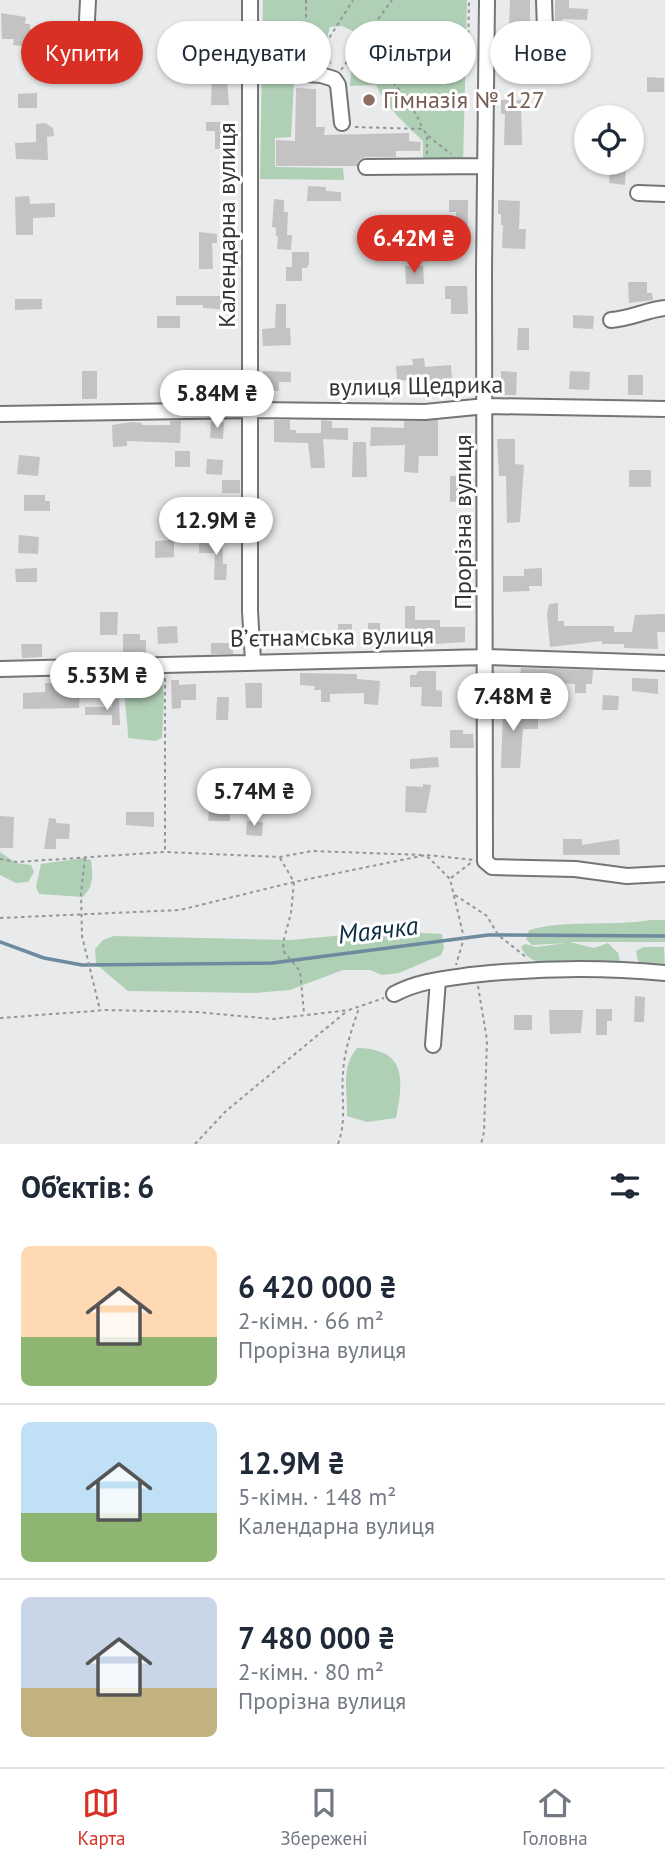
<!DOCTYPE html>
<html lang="uk">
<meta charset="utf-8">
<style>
:root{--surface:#fff;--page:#f2f2f3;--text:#1f2937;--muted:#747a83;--line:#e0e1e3;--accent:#d93025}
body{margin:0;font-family:"PT Sans",sans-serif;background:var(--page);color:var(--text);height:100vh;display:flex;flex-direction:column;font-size:26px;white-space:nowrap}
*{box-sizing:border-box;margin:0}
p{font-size:23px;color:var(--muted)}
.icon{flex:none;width:38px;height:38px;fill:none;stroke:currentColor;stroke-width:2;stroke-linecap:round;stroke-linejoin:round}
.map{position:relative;height:1144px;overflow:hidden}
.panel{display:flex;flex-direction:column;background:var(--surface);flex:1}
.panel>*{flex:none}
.top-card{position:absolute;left:21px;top:21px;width:623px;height:63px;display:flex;gap:14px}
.tools{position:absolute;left:574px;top:105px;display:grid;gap:14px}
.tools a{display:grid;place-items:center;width:70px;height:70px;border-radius:50%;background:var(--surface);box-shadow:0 2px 5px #0004;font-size:35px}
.price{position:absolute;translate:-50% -60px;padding:0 16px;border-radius:24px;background:#fff;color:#222;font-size:23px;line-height:46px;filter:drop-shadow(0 2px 4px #0008)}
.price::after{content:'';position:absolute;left:50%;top:42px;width:21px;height:16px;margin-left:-10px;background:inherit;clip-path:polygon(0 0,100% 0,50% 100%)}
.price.active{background:var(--accent);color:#fff}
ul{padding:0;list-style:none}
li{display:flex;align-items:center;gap:21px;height:175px;padding:0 21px}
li+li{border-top:2px solid var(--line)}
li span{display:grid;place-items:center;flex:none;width:196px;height:140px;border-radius:10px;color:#555}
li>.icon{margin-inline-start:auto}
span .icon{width:84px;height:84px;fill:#fffc;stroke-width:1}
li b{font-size:30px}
h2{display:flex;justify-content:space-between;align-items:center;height:84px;padding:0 21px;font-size:30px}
.chip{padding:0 24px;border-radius:32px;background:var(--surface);box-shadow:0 2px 5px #0004;font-size:24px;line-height:63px}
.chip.active{background:var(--accent);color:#fff}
.tab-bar{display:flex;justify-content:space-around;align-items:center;height:98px;border-top:2px solid var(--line);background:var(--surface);font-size:19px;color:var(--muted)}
.tab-bar a{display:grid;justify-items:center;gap:4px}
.tab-bar .active{color:var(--accent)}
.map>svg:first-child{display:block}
</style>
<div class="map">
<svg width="665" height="1144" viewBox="0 0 665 1144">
<rect width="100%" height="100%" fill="#e9eaeb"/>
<path fill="#b0d0b5" d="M263,0H467L463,164L423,165V141C405,124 386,107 376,85L350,86L355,32L342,26L330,27L325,46L332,64L280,61L281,77L294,82L291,137L275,138V167L343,168L344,180L260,179Z
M137,676L162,680L164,699L162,738L155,741L128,738C128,718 122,697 126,678Z
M0,852L16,863L31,865L34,872L28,882L16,883L0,875Z
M83,858L91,860C93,875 94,886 83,897L39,894L36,887L41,864Z
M650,920H665V942H570L594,948L608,943L618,953L620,961L617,965C593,965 530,974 521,947L525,944L536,947L566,943L532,945L526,939L529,930C569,919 610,927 650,920Z
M387,931L442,934L444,948L441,955L399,973L382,975L370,970H343L290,990L255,993L128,991L96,964L95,949L103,940L114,936L291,940Z
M643,947H664L665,967L644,966L638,961L636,951Z
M357,1048C406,1049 404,1078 396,1118L367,1122L347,1116C348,1091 340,1069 357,1048Z"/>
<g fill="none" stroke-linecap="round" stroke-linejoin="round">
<path stroke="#6e8a9e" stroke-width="3.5" d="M0,942L44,958L82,965L272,963L488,935L665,936"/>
</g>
<path fill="#c4c2c2" d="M510,0H530V27L509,26Z
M555,0H569V8L588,9L587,20L562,19L561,38H551L555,30Z
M1,13L26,17L25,24H30L31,55L21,54L22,46L13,45L14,39H2Z
M507,43L538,44V57L506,56Z
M539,57L556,60L555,73H539Z
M212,65H226L229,105H211Z
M58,66H84V82H58Z
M647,77L664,78V92H647Z
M296,88L316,89V127H325L324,135L409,133V141L421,142L420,151H396V157H365L358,161L357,166H276V140L295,141Z
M37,93V108H18V94Z
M501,100H521L522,145H504L505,114H501Z
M206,122H232L235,148L215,149V131H206Z
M45,123L53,128L54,136L47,137L48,160L16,159L15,143L36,142V124Z
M610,165L626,166L625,185L609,183Z
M308,186L326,187V191L341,192V201H307Z
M29,196L30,204L55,203V217L33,218V235H16L15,197Z
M274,199L284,200V212H288L287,235H292L291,250L277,249L278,236H276V228L272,227Z
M449,200H468L467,251H457L456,212H449Z
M498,200L520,201L519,229H526L525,249L502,248L503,225H501V214H498Z
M393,219H410V237H393Z
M199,232L217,234V243H212L213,269H199Z
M292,252H309V264L307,268H302V281H286V267H292Z
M405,266H423L424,284H406Z
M628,282H647V293H652L653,300L629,303Z
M445,286H467L468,314H451V299H445Z
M176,296H231L230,310L203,308V305H176Z
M15,299H42V309L15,310Z
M276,304H286V328H290L291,345L263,346L262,329L275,328Z
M573,315L594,316L593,329L573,328Z
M157,316H180V328H157Z
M518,328H529V350H517Z
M424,358L425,367L451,365L452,379L426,381V395L408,396V380L397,381L396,366L413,365L412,359Z
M82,371H97V399H82Z
M263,371L291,372V382H279V391L262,390Z
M501,371L517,372L516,395H501Z
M570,371L590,372L589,390L569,389Z
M628,375H643V395H628Z
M215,385L237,386V401H215Z
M274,420H290V430H296V433H321V420L332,421V428H348V440L323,439L325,468H311L308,443L274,442Z
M438,420V456H419L418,473L404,472L405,445L370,446L371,427L404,428V421Z
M170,421H181L180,443L127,441V446L113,447L112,425L132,422L142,423V425H170Z
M211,421L224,422L223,439L210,438Z
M497,439H515V464L524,465L520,522L507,523L506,476H499Z
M353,442H366L367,477H352Z
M175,451H190V467H175Z
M19,455L40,457L38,476L17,474Z
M207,459L223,460L222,475L206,474Z
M629,470H651V487H629Z
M468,475V501L450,502V476Z
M222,480H240V493H222Z
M24,495H45V501H50V511H24Z
M19,535L39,537L38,554L18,553Z
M216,536H222L223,564H227L226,580H214L215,553H199V542H215Z
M174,540V557L155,558V541Z
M37,568V582H16L15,569Z
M542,568V586H529L530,591L503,592V576H524V569Z
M558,603V621H564V626H614V632H632L635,615L665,614V632H657L658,649L624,648V644H602V641L550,647L547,614L549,604Z
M405,606H415V620H440V627H465V642L433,644V629H415V636H405Z
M100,612H118L117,635H100Z
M368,623H380V647H368Z
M338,624H352V646H338Z
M177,626L178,643L158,644L157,627Z
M301,631H319V643H301Z
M123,634H140V640H146V655H123Z
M211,643H233V654H211Z
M21,644H42V657L22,658Z
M521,668L593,670L592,684H586V693H575V684L559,683V692L519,689Z
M418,671H436V690L442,691V707L421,706L422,687H410V675H416Z
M300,673L357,674V679L380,681L378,705L364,704V693L330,694V702H321V690H314L315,686L300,685Z
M632,678L658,679V694L632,691Z
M171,680H179V685L196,684V700H181V708L172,709Z
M45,683H55V691H80L79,708L23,709V693L45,692Z
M245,683H262V708H246Z
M501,694H514V719H538V729H523L520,768H501L503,710H501Z
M603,695L619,696L618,710H602Z
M217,697H229L228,720H216Z
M112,699H119L120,725H112V715H85V707H112Z
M450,730H463V734H473L474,748H450Z
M438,757L439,767L410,769V759Z
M423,784L431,785L426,813L405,812L406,786L423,787Z
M266,794L296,796V805H266Z
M210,801H222V807H230V821H208Z
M126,812H154V827L126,825Z
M0,816L14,817L13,848H0Z
M49,818L56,819V823L70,824L69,839H56V849H44Z
M247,821L263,822L262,836L246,835Z
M563,839H582V845L619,839L620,855H563Z
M635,996L645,997L644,1022H634Z
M596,1009H612V1021H607V1035H596Z
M549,1010H583L581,1033L550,1034Z
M514,1015H532V1030H514Z"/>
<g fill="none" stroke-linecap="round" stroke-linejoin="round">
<defs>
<path id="minor" d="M250,0V611L253,661
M487,0L484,270L485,861L492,867L575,869L627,876L665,874
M544,0L545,30
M87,20L88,0
M249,31L282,72L321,75L334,79L338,85L342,123
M366,167L485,166
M638,193L665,194
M611,320C630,319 646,310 665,308
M0,414L250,410L425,412L486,406L665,409
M0,669L487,657L665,663
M394,994C419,981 443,979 471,975C536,968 600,967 665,973
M433,1045L438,980"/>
</defs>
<use href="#minor" stroke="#747576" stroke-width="18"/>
<path stroke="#959697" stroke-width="2" stroke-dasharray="3.5 3.5" stroke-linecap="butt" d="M306,0V62
M359,47C382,72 411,96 422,128
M468,55L469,0
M352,57H475
M321,63V51L353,0
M341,70L392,0
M355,127L423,129L427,135V156
M428,136L451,154
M165,678V851
M427,855L474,860
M85,858L81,893L82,936L100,1010
M280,858L294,882L291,913L283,943L284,952L300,971L304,1013
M0,859L17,862L165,852L280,857L312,851L422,855
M451,878L472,862
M455,895L487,916L498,935L526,957
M0,918L180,910L294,882L426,855L450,879L464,938L456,965
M478,986L487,1040L484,1132L481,1144
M0,1018L106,1010L196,1012L273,1019L349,1010L384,998
M195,1144L226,1111L347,1011
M338,1144C347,1120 341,1097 343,1073C344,1051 352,1029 359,1008"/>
<use href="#minor" stroke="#fff" stroke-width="14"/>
</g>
<circle fill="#8d6e63" stroke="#fff" stroke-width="2.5" cx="369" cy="100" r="7"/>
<g text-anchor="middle" stroke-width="6" stroke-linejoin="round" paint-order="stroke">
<g font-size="24" fill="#785e54" stroke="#fff" text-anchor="start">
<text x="383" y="108">Гімназія № 127</text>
</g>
<g font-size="24" fill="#353536" stroke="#fff">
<text transform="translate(227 225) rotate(-90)" y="8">Календарна вулиця</text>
<text transform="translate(416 386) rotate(-1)" y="8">вулиця Щедрика</text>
<text transform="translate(463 522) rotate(-90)" y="8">Прорізна вулиця</text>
<text transform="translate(332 637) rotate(-1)" y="8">Вʼєтнамська вулиця</text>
</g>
<g font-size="26" font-style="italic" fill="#0c2e43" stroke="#fff">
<text transform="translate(378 930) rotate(-7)" y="9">Маячка</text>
</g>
</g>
</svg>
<div class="tools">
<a><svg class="icon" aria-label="locate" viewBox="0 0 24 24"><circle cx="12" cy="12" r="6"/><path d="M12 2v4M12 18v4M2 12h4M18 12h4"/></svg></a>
</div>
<b class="price active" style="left:414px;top:275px">6.42M ₴</b>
<b class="price" style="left:217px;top:430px">5.84M ₴</b>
<b class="price" style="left:216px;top:557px">12.9M ₴</b>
<b class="price" style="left:107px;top:712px">5.53M ₴</b>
<b class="price" style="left:513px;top:733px">7.48M ₴</b>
<b class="price" style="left:254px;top:828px">5.74M ₴</b>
<div class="top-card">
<a class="chip active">Купити</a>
<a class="chip">Орендувати</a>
<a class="chip">Фільтри</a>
<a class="chip">Нове</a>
</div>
</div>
<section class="panel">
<h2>Об’єктів: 6<svg class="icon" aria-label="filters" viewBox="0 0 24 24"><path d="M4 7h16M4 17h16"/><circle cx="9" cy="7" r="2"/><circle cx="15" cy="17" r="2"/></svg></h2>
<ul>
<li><span style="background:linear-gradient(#ffd9b3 65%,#8fb573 0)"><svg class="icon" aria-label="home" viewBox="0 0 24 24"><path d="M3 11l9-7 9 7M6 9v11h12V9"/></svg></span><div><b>6 420 000 ₴</b><p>2-кімн. · 66 m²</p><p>Прорізна вулиця</p></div></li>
<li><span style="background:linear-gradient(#bfe0f5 65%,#8fb573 0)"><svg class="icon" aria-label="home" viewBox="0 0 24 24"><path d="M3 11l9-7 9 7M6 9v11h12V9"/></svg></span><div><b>12.9M ₴</b><p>5-кімн. · 148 m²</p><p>Календарна вулиця</p></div></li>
<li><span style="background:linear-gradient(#c9d6e8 65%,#c2b280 0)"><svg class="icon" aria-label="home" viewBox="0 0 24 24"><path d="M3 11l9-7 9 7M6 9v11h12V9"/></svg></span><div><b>7 480 000 ₴</b><p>2-кімн. · 80 m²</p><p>Прорізна вулиця</p></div></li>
</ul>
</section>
<nav class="tab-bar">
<a class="active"><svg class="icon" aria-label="map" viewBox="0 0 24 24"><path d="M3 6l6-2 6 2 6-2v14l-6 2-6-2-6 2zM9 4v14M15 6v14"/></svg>Карта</a>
<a><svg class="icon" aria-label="saved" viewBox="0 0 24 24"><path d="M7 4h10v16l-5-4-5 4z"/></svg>Збережені</a>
<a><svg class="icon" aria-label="home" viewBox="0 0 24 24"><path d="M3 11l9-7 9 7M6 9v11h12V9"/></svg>Головна</a>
</nav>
